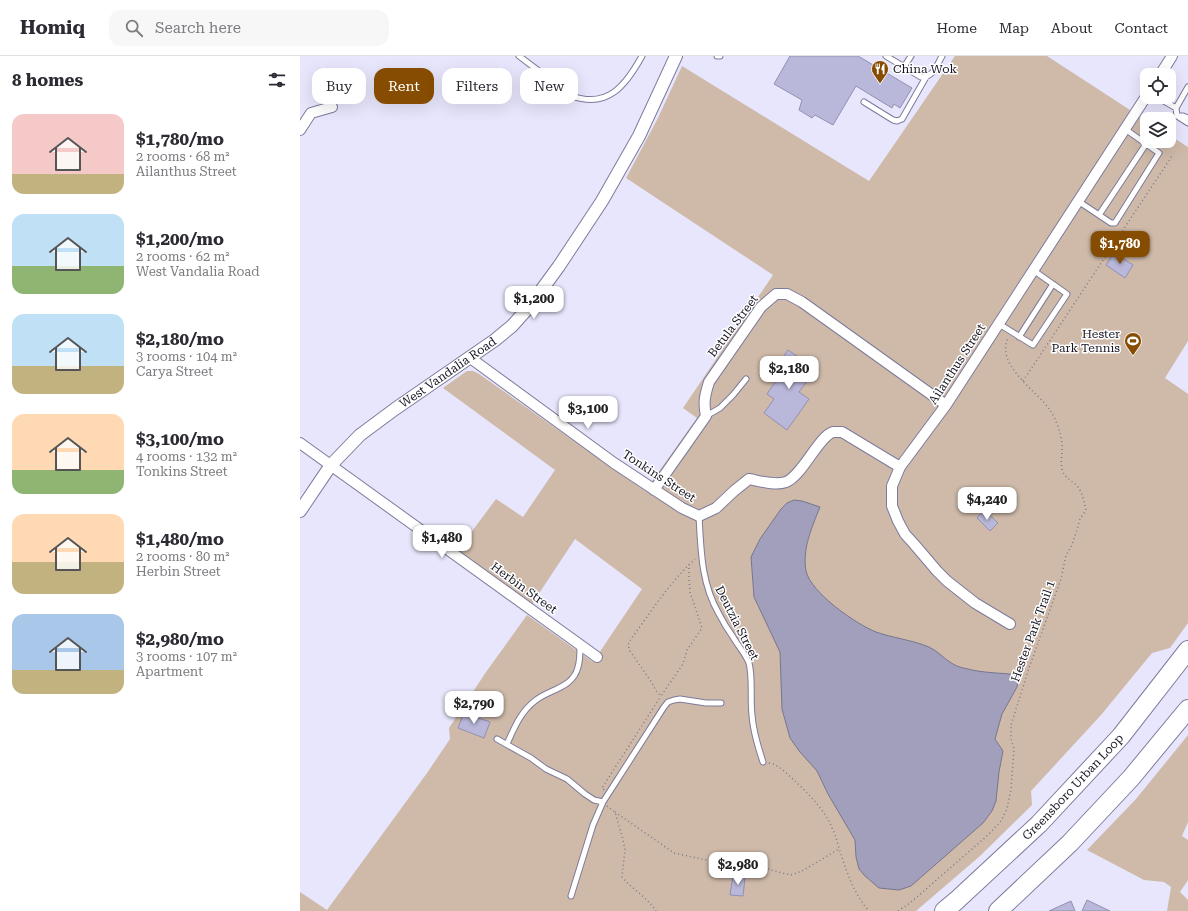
<!DOCTYPE html>
<meta charset="utf-8">
<style>
:root{--surface:#fff;--page:#f7f7f7;--text:#2b2b33;--muted:#7c7c81;--line:#e1e1e2;--accent:#864c01}
body{margin:0;font-family:"Roboto Serif",serif;background:var(--page);color:var(--text);height:100vh;display:flex;flex-direction:column;font-size:15px;white-space:nowrap}
*{box-sizing:border-box;margin:0}
p{font-size:13px;color:var(--muted)}
.icon{flex:none;width:22px;height:22px;fill:none;stroke:currentColor;stroke-width:2;stroke-linecap:round;stroke-linejoin:round}
.map{position:relative;flex:1;overflow:hidden}
.sheet{display:flex;flex-direction:column;background:var(--surface);width:300px}
.sheet>*{flex:none}
.guide{position:absolute;left:12px;top:12px;width:380px;height:36px;display:flex;gap:8px}
.buttons{position:absolute;left:840px;top:12px;display:grid;gap:8px}
.buttons a{display:grid;place-items:center;width:36px;height:36px;border-radius:8px;background:var(--surface);box-shadow:0 4px 16px #0002;font-size:20px}
.price{position:absolute;translate:-50% -34px;padding:0 9px;border-radius:8px;background:#fff;color:#222;font-size:13px;line-height:26px;filter:drop-shadow(0 1px 2px #0008)}
.price::after{content:'';position:absolute;left:50%;top:24px;width:12px;height:9px;margin-left:-6px;background:inherit;clip-path:polygon(0 0,100% 0,50% 100%)}
.price.on{background:var(--accent);color:#fff}
ul{padding:0;list-style:none}
li{display:flex;align-items:center;gap:12px;height:100px;padding:0 12px}
li span{display:grid;place-items:center;flex:none;width:112px;height:80px;border-radius:12px;color:#555}
li>.icon{margin-inline-start:auto}
span .icon{width:48px;height:48px;fill:#fffc;stroke-width:1}
li b{font-size:17px}
h2{display:flex;justify-content:space-between;align-items:center;height:48px;padding:0 12px;font-size:17px}
.chip{padding:0 14px;border-radius:12px;background:var(--surface);box-shadow:0 4px 16px #0002;font-size:14px;line-height:36px}
.chip.on{background:var(--accent);color:#fff}
header{display:flex;align-items:center;gap:24px;box-sizing:border-box;height:56px;padding:0 20px;background:var(--surface);border-bottom:1px solid var(--line)}
header strong{font-size:19px}
nav{display:flex;gap:22px;margin-inline-start:auto;font-size:14px}
.search{width:280px;height:36px;background:var(--page);display:flex;align-items:center;gap:10px;box-sizing:border-box;padding:0 14px;border-radius:12px;color:var(--muted);font-size:15px}
main{display:flex;flex:1;min-height:0}
.map>svg:first-child{display:block}
</style>
<header>
<strong>Homiq</strong>
<div class="search"><svg class="icon" aria-label="search" viewBox="0 0 24 24"><circle cx="10" cy="10" r="6"/><path d="M15 15l6 6"/></svg>Search here</div>
<nav><a>Home</a><a>Map</a><a>About</a><a>Contact</a></nav>
</header>
<main>
<section class="sheet">
<h2>8 homes<svg class="icon" aria-label="filters" viewBox="0 0 24 24"><path d="M4 7h16M4 17h16"/><circle cx="9" cy="7" r="2"/><circle cx="15" cy="17" r="2"/></svg></h2>
<ul>
<li><span style="background:linear-gradient(#f6c9c9 75%,#c2b280 0)"><svg class="icon" aria-label="home" viewBox="0 0 24 24"><path d="M3 11l9-7 9 7M6 9v11h12V9"/></svg></span><div><b>$1,780/mo</b><p>2 rooms · 68 m²</p><p>Ailanthus Street</p></div></li>
<li><span style="background:linear-gradient(#bfe0f5 65%,#8fb573 0)"><svg class="icon" aria-label="home" viewBox="0 0 24 24"><path d="M3 11l9-7 9 7M6 9v11h12V9"/></svg></span><div><b>$1,200/mo</b><p>2 rooms · 62 m²</p><p>West Vandalia Road</p></div></li>
<li><span style="background:linear-gradient(#bfe0f5 65%,#c2b280 0)"><svg class="icon" aria-label="home" viewBox="0 0 24 24"><path d="M3 11l9-7 9 7M6 9v11h12V9"/></svg></span><div><b>$2,180/mo</b><p>3 rooms · 104 m²</p><p>Carya Street</p></div></li>
<li><span style="background:linear-gradient(#ffd9b3 70%,#8fb573 0)"><svg class="icon" aria-label="home" viewBox="0 0 24 24"><path d="M3 11l9-7 9 7M6 9v11h12V9"/></svg></span><div><b>$3,100/mo</b><p>4 rooms · 132 m²</p><p>Tonkins Street</p></div></li>
<li><span style="background:linear-gradient(#ffd9b3 60%,#c2b280 0)"><svg class="icon" aria-label="home" viewBox="0 0 24 24"><path d="M3 11l9-7 9 7M6 9v11h12V9"/></svg></span><div><b>$1,480/mo</b><p>2 rooms · 80 m²</p><p>Herbin Street</p></div></li>
<li><span style="background:linear-gradient(#a9c7e8 70%,#c2b280 0)"><svg class="icon" aria-label="home" viewBox="0 0 24 24"><path d="M3 11l9-7 9 7M6 9v11h12V9"/></svg></span><div><b>$2,980/mo</b><p>3 rooms · 107 m²</p><p>Apartment</p></div></li>
</ul>
</section>
<div class="map">
<svg width="888" height="855" viewBox="0 0 888 855">
<rect width="100%" height="100%" fill="#e7e6fc"/>
<path fill="#cfbaa9" d="M655,0H747L847,65V85H869V79L888,91V285L865,322L888,338V567L870,592L852,597L801,659L731,735L732,749L680,800L616,855H0V836L27,854L127,717L150,683L149,672L186,616L227,559L293,606L342,533L275,483L232,548L158,494L196,443L223,461L255,414L143,332L167,315H173L179,318L345,435L397,362L383,352L473,219L326,122L358,62L382,10L569,125Z
M888,679V766L882,780L888,784V824L880,836L888,844V855H867L871,831L864,826L844,824L787,794L836,743Z"/>
<path fill="#a19fbb" stroke="#77768d" d="M494,444L502,445L520,451C512,471 502,493 506,515C511,537 556,568 576,576C593,582 612,584 629,591C638,595 644,603 653,608C658,611 663,612 668,613C682,617 704,617 719,619L717,631L702,658L695,683L703,695L699,716L696,745L692,755L683,767L611,830L599,834L579,832L565,820L559,813L556,801L555,784L528,738L517,715L500,696L490,682L482,653L480,596L454,541L451,501L460,483L481,453L487,447Z"/>
<path fill="#bab8da" stroke="#9290b1" d="M490,0H558L612,32L600,52L594,48L592,52L556,30L533,69L515,59L512,62L499,54L502,44L474,28Z
M814,197L833,209L825,222L806,209Z
M488,294L516,313L499,336L509,343L487,374L464,357L474,343L467,338L478,322L472,317Z
M684,454L698,467L690,475L677,462Z
M164,657L190,666L184,682L158,672Z
M433,820L445,822L443,840L430,839Z
M787,844L810,855H782Z
M771,845L775,855H749Z"/>
<g fill="none" stroke-linecap="round" stroke-linejoin="round">
<defs>
<path id="service" d="M219,0L272,40C308,53 326,29 342,0
M417,0H420
M586,0L621,21C633,22 637,9 642,0
M604,11L611,0
M857,41L876,52L888,31
M564,46L593,64L597,65L602,63L626,21
M876,52L877,60L888,67
M878,60H883L888,62
M778,145L811,167H815L859,97L825,73
M799,159L846,88
M699,268L733,289L767,238L733,214
M719,281L753,228
M406,360L420,352L433,339L446,323
M399,460C401,494 401,527 419,558C423,566 428,574 433,581C438,590 445,597 449,607C453,621 450,644 452,659C453,675 458,691 463,706
M197,683L231,702L246,713L267,723L285,738L294,744L303,746
M207,688C214,672 221,655 236,644C250,633 273,632 278,611C280,605 280,597 280,590
M271,840L293,769L303,746L364,651L368,646L374,644L380,643L406,647H421"/>
<path id="minor" d="M860,19L872,0
M0,74L11,57L32,51
M169,301L314,407L382,452L399,460L416,452L434,435L449,423C460,425 475,430 486,426C502,420 519,380 533,376C536,376 540,376 542,376L600,411
M0,387L297,601
M354,434L406,360C403,346 405,339 409,326L461,251L476,238H487L502,246L646,349
M710,568L675,547L647,525L637,515L614,488L605,478L598,465L592,450V430L600,411L646,349L847,39"/>
<g id="tertiary">
<path id="s1" d="M0,455L31,409L60,379L95,353L195,284L212,270L229,251L259,210L302,145L339,80L376,0"/>
</g>
<g id="motorway">
<path id="s2" d="M644,855L656,845L739,768L821,680L888,594"/>
<path d="M698,855L770,787L831,722L888,653"/>
</g>
</defs>
<use href="#service" stroke="#7d7b9b" stroke-width="7"/>
<use href="#minor" stroke="#7d7b9b" stroke-width="12"/>
<use href="#tertiary" stroke="#7d7b9b" stroke-width="14"/>
<use href="#motorway" stroke="#7d7b9b" stroke-width="20"/>
<path stroke="#7b7a8b" stroke-width="1.5" stroke-dasharray="1 3" stroke-linecap="butt" d="M723,325L872,100
M389,508V523L390,536L402,572L387,594L383,608L361,640L356,635L352,627L330,595L328,589L331,583C351,556 369,527 394,504L395,503
M469,707C480,709 488,719 496,726C511,740 526,756 533,774C536,780 537,786 539,792C546,814 553,837 569,855
M304,734L302,732L361,640
M307,750L315,756L322,780L325,793L322,821C333,834 348,842 356,855
M315,756L374,797L416,806L437,804L478,816L491,819L502,815L539,793
M598,855L610,847L688,779L701,765L707,753L711,733L714,693L711,683V669L729,612L761,523L766,499L771,491L777,474L780,463L786,454C784,446 783,438 778,431C772,424 764,422 762,413C760,405 763,396 762,388C761,377 756,363 750,354C737,335 695,309 708,282"/>
<use href="#service" stroke="#fff" stroke-width="5"/>
<use href="#minor" stroke="#fff" stroke-width="10"/>
<use href="#tertiary" stroke="#fff" stroke-width="12"/>
<use href="#motorway" stroke="#fff" stroke-width="18"/>
</g>
<defs>
<symbol id="restaurant-pin" viewBox="-11 -11 22 30"><path d="M0 17L-7.5 6A9.5 9.5 0 1 1 7.5 6Z" fill="#864c01" stroke="#fff"/><path d="M-5-6h1v4h1v-4h1v4h1v-4h1v5L-1.5 .5V6h-2V.5L-5-1ZM5-6V6H3V1.5H1.5Q1.5-4 5-6Z" fill="#fff"/></symbol>
<symbol id="stadium-pin" viewBox="-11 -11 22 30"><path d="M0 17L-7.5 6A9.5 9.5 0 1 1 7.5 6Z" fill="#864c01" stroke="#fff"/><path d="M0-5a6.5 5 0 1 0 0 10a6.5 5 0 1 0 0-10ZM-3.5-1.8h7v3.6h-7Z" fill="#fff"/></symbol>
</defs>
<g fill-rule="evenodd">
<use href="#restaurant-pin" x="570" y="3" width="20" height="27"/>
<use href="#stadium-pin" x="823" y="275" width="20" height="27"/>
</g>
<g text-anchor="middle" stroke-width="3" stroke-linejoin="round" paint-order="stroke">
<g font-size="12" fill="#161522" stroke="#fff" text-anchor="start">
<text x="593" y="17">China Wok</text>
<text x="820" y="282" text-anchor="end">Hester<tspan x="820" dy="14">Park Tennis</tspan></text>
</g>
<g font-size="12" fill="#161522" stroke="#fff">
<text transform="translate(433 270) rotate(-53)" y="4">Betula Street</text>
<text transform="translate(657 308) rotate(-57)" y="4">Ailanthus Street</text>
<text dy="4" stroke="none"><textPath href="#s1" startOffset="205">West Vandalia Road</textPath></text>
<text transform="translate(359 420) rotate(33)" y="4">Tonkins Street</text>
<text transform="translate(224 532) rotate(36)" y="4">Herbin Street</text>
<text transform="translate(437 567) rotate(63)" y="4">Deutzia Street</text>
<text transform="translate(733 575) rotate(-70)" y="4">Hester Park Trail 1</text>
<text dy="4" stroke="none"><textPath href="#s2" startOffset="179">Greensboro Urban Loop</textPath></text>
</g>
</g>
</svg>
<div class="buttons">
<a><svg class="icon" aria-label="locate" viewBox="0 0 24 24"><circle cx="12" cy="12" r="6"/><path d="M12 2v4M12 18v4M2 12h4M18 12h4"/></svg></a>
<a><svg class="icon" aria-label="layers" viewBox="0 0 24 24"><path d="M12 4l9 5-9 5-9-5zM3 14l9 5 9-5"/></svg></a>
</div>
<b class="price on" style="left:820px;top:209px">$1,780</b>
<b class="price" style="left:234px;top:264px">$1,200</b>
<b class="price" style="left:489px;top:334px">$2,180</b>
<b class="price" style="left:288px;top:374px">$3,100</b>
<b class="price" style="left:687px;top:465px">$4,240</b>
<b class="price" style="left:142px;top:503px">$1,480</b>
<b class="price" style="left:174px;top:669px">$2,790</b>
<b class="price" style="left:438px;top:830px">$2,980</b>
<div class="guide">
<a class="chip">Buy</a>
<a class="chip on">Rent</a>
<a class="chip">Filters</a>
<a class="chip">New</a>
</div>
</div>
</main>
